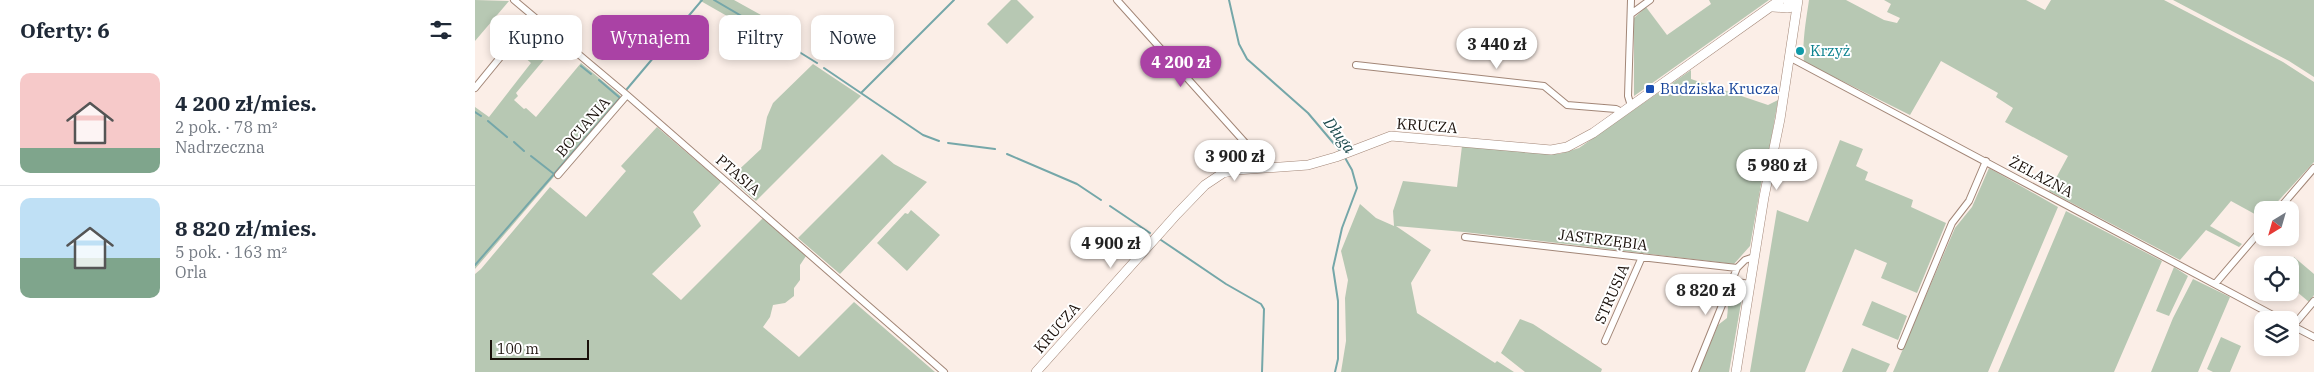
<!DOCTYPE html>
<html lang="pl">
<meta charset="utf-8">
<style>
:root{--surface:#fff;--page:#f6f6f7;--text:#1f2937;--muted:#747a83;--line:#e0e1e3;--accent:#aa42a5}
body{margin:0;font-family:"IBM Plex Serif",serif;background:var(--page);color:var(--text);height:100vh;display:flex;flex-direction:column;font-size:19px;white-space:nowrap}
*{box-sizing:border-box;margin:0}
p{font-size:16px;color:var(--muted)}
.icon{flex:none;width:28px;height:28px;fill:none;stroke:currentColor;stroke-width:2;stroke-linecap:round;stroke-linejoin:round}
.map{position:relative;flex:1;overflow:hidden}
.sheet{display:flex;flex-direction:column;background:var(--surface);width:475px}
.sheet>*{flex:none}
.top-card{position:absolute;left:15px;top:15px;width:475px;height:45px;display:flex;gap:10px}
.needle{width:32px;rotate:217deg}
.tools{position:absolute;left:1779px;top:201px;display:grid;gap:10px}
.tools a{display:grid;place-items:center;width:45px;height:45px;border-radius:10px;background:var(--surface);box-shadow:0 2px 8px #0003;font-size:25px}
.scale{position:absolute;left:15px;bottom:12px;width:99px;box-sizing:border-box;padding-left:5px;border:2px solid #1a100a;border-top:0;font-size:14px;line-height:18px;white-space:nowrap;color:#1a100a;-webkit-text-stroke:4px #fff;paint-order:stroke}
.price{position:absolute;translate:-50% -42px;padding:0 11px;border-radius:18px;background:#fff;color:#222;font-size:16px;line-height:32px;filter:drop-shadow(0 1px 2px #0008)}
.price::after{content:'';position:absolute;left:50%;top:30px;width:15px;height:11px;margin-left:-8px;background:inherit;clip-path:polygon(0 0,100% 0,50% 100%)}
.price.on{background:var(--accent);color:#fff}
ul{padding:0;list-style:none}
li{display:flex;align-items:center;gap:15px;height:125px;padding:0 20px}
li+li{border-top:1px solid var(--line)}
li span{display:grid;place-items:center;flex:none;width:140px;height:100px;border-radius:10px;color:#555}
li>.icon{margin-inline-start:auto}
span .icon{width:60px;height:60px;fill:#fffc;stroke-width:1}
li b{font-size:21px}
h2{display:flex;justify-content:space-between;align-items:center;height:60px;padding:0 20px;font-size:21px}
.tag{padding:0 18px;border-radius:10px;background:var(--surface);box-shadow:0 2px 8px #0003;font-size:18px;line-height:45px}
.tag.on{background:var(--accent);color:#fff}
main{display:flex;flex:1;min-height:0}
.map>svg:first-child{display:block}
</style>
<main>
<section class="sheet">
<h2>Oferty: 6<svg class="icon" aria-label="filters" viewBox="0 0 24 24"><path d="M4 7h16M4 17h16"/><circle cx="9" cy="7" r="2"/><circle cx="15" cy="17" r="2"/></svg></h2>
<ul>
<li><span style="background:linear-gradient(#f6c9c9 75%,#7fa58c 0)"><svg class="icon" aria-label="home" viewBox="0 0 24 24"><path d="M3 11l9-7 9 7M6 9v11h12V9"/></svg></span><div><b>4 200 zł/mies.</b><p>2 pok. · 78 m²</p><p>Nadrzeczna</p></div></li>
<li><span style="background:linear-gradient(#bfe0f5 60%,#7fa58c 0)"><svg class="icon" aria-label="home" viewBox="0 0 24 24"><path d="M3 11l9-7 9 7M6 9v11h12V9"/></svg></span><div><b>8 820 zł/mies.</b><p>5 pok. · 163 m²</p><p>Orla</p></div></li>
</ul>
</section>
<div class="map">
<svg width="1839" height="372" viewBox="0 0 1839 372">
<rect width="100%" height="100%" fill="#fbeee7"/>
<path fill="#b7c8b3" d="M0,0L34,1L0,41Z
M224,0H259L286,15L280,32Z
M536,0H542L559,17L532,44L512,24Z
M1234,0H1294L1159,96V18L1171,7L1192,35L1236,4Z
M1334,0H1371L1409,20L1422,23L1425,18L1412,12L1416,4L1409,0H1551L1570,10L1576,0H1689L1808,62L1839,82V162L1795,210H1788L1787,218L1756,201L1735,226L1767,244L1764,247L1731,230L1705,260L1574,191L1593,156L1530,122L1538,108L1521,97L1523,93L1466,61L1435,115L1329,62C1327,42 1331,21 1334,0Z
M1698,0H1839V77L1814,61Z
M62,25L83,43L41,93L43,96L39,100L49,109L51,108L61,117L106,63L147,97L0,269V107L14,117L56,63L38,47L55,26Z
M338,64L386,96L281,201L255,178L286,149L292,117L298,103Z
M1216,70V79L1293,105L1303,100L1295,146L1290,162L1275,246L1259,264L989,232L921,226L956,250L936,283L942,313L1020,363L1022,361L1039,372H866L871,341L870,298L873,280L866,251L885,204L901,218L919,226L918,211L928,181L982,187L987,146L1084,154L1104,148Z
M182,127L246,182L218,212L226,226L177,274L206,300L288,218L331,256L325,265V280L319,288V296L310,303L298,305L295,317L288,327L324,357L379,302L460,372H0V274L6,269L75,187L111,217L151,171L146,166Z
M1365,140L1388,149L1381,166L1393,172L1390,180L1438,200L1436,207L1471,223L1442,293L1406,278L1412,263L1380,249L1330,372H1275L1302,210L1333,222Z
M407,154L419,164L452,182L365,274L323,238Z
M1514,168L1583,207L1513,372H1418L1480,228L1497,207Z
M436,210L465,235L432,271L402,243L430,213L433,214Z
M1591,211L1687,261L1639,372H1523Z
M1819,257L1839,274V295L1834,302L1815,286V265H1813Z
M1699,267L1713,276L1694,316L1681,311Z
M1718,279L1755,297L1723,372H1676L1698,318Z
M1265,285L1269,286L1254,372H1223L1243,325L1252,318C1254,305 1251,294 1265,285Z
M1397,301L1432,316L1423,340L1387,325Z
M1045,319L1058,324L1127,369L1126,372H1050L1026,353Z
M1746,337L1766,346L1755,372H1738L1732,369Z
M1377,348L1415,364L1411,372H1367Z"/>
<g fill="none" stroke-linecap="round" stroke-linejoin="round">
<path stroke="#75a7a9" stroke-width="2" d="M239,0L294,32
M754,0L764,44L772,59L833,113L866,152
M300,37L342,63
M106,66L116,74
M349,68L448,135L464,141
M152,89L227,0
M387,92L479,0
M0,112L6,116
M13,121L32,137
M39,142L49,151
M473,143L520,149
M532,154L602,184L626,200
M56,156L79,174
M635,206L675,233
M686,240L751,284L786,304L789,309L787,372
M0,265L145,98L124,80
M860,372L863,359V301L858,268L867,228L882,188L877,170L869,156"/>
<defs>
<path id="street" d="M39,0L152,95L469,372
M642,0L774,147L786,168
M1156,0L1153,96L1156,106
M1156,14L1175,0
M1314,57L1807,320
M881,65L1069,86L1092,105L1141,109L1147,112
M0,88L58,17
M83,175L152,95
M1803,210L1839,168
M990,237L1262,268
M1257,281L1274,284
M1740,284L1788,228
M1816,325L1839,337
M1818,326L1839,301
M1130,341L1167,257
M1426,346L1477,223L1494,201L1511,161
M1220,372L1262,268L1270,260L1279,257"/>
<path id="secondary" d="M1312,0L1322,6
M1298,7L1312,8L1322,6
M561,372L702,214L730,185L748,173L761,170L833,165L861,157L916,136L1076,150L1092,147L1118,133L1305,0
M1261,372L1289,197L1305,119L1323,0"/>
</defs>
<use href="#street" stroke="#a28677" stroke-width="8"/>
<use href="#secondary" stroke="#a28677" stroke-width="10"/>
<use href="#street" stroke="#fff" stroke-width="6"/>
<use href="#secondary" stroke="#fff" stroke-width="9"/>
</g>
<circle fill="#0f9aa8" stroke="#fff" stroke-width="2" cx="1325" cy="51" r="5"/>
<rect fill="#1a4fb4" stroke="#fff" stroke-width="2" x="1170" y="84" width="10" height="10" rx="2.5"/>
<g text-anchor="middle" stroke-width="4" stroke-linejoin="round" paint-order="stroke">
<g font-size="15" fill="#0d838f" stroke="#fff" text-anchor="start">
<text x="1335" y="56">Krzyż</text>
</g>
<g font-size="15" fill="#164399" stroke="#fff" text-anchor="start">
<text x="1185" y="94">Budziska Krucza</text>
</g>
<g font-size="15" fill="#1a100a" stroke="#fff">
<text transform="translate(952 126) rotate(4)" y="5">KRUCZA</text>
<text transform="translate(108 127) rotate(-49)" y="5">BOCIANIA</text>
<text transform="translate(263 175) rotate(41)" y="5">PTASIA</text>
<text transform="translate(1566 177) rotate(28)" y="5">ŻELAZNA</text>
<text transform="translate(1128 240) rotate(7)" y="5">JASTRZĘBIA</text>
<text transform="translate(1137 294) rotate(-66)" y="5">STRUSIA</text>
<text transform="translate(582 328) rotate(-49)" y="5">KRUCZA</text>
</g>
<g font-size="16" font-style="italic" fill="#1b494c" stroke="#fff">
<text transform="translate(865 135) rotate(53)" y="6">Długa</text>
</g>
</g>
</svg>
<div class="tools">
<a><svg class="needle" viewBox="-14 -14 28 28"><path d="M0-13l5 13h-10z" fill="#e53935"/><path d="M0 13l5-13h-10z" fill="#747a83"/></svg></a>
<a><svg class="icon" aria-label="locate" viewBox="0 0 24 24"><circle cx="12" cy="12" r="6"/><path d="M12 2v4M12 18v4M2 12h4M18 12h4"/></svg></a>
<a><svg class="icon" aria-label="layers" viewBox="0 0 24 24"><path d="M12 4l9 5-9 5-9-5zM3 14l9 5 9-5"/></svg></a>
</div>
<div class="scale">100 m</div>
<b class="price" style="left:1022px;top:70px">3 440 zł</b>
<b class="price on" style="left:706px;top:88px">4 200 zł</b>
<b class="price" style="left:760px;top:182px">3 900 zł</b>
<b class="price" style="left:1302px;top:191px">5 980 zł</b>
<b class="price" style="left:636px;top:269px">4 900 zł</b>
<b class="price" style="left:1231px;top:316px">8 820 zł</b>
<div class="top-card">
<a class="tag">Kupno</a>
<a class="tag on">Wynajem</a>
<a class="tag">Filtry</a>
<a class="tag">Nowe</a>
</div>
</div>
</main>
